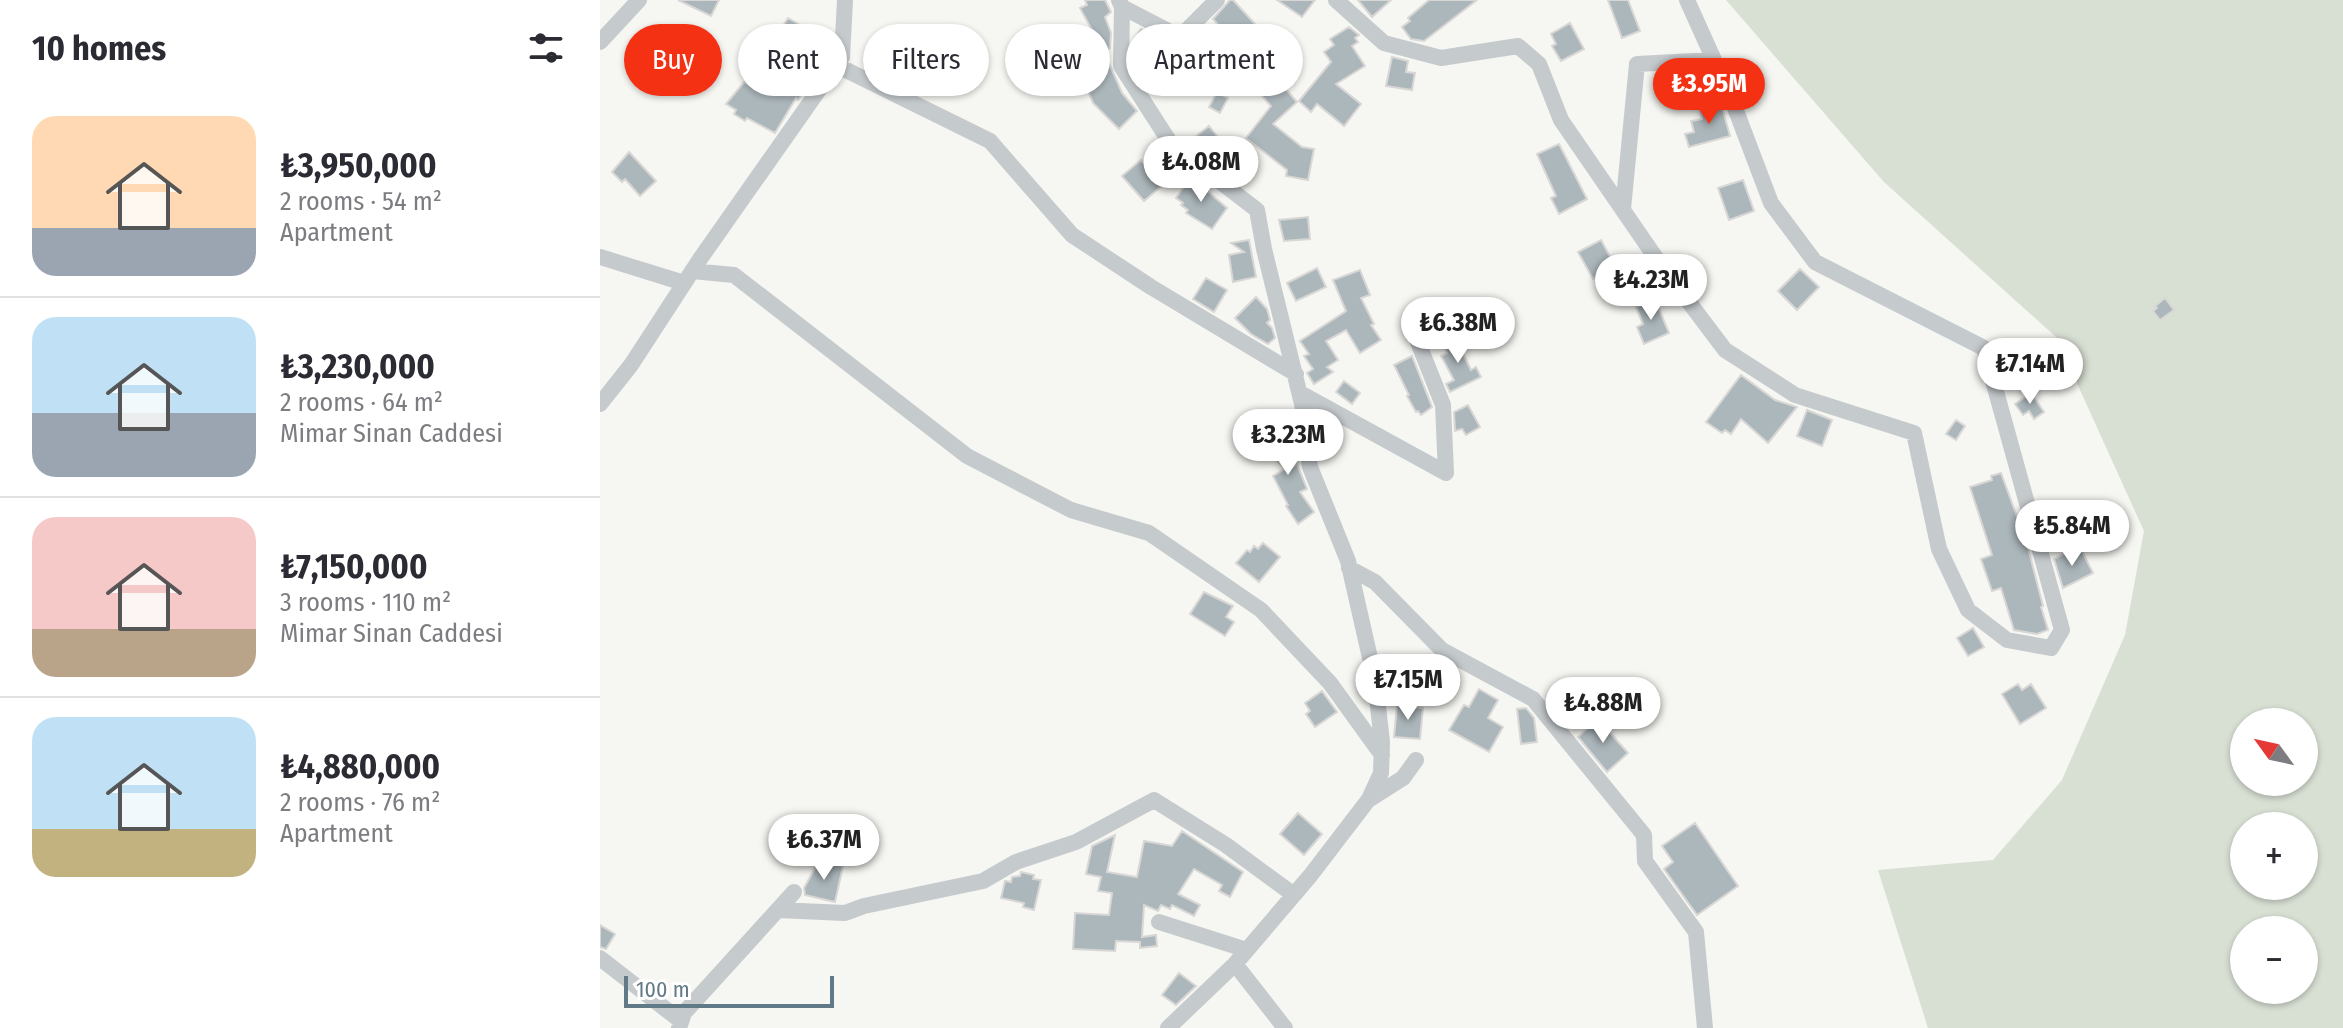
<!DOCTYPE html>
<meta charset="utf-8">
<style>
:root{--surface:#fff;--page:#f7f7f7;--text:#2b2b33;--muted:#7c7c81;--line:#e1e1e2;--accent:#f53114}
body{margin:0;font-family:"Fira Sans Condensed",sans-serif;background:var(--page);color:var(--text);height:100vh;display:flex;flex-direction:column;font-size:30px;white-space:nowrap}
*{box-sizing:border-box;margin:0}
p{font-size:26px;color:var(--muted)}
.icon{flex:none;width:44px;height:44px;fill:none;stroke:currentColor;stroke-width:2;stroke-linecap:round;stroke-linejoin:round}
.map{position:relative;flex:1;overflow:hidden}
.details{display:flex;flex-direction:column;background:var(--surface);width:600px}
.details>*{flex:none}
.hud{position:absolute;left:24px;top:24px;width:760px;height:72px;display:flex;gap:16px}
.needle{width:52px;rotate:303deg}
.tools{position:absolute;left:1630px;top:708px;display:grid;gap:16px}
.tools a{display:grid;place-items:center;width:88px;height:88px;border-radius:50%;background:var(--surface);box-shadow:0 2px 6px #0004;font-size:40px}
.scale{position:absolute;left:24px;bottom:20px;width:210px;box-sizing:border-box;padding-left:8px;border:4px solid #627a87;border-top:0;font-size:22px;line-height:28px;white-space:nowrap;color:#627a87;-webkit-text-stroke:6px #fff;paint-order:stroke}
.price{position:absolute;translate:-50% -68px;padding:0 18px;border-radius:28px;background:#fff;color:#222;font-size:26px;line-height:52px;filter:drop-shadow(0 2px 4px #0008)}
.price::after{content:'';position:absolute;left:50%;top:48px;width:24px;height:18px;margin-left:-12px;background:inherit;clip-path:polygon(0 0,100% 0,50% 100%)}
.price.selected{background:var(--accent);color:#fff}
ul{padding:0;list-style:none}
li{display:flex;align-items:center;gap:24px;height:200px;padding:0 32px}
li+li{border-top:2px solid var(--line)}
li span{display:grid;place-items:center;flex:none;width:224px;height:160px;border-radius:24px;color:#555}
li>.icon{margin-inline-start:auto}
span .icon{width:96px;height:96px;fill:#fffc;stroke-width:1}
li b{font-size:34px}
h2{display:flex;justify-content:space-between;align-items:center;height:96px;padding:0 32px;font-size:34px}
.tag{padding:0 28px;border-radius:36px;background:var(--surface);box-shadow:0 2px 6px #0004;font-size:28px;line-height:72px}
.tag.selected{background:var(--accent);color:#fff}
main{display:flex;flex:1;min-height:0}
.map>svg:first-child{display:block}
</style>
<main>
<section class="details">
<h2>10 homes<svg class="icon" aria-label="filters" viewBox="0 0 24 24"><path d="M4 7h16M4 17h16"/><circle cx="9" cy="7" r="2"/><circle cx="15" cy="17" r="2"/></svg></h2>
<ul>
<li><span style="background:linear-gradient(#ffd9b3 70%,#9aa5b1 0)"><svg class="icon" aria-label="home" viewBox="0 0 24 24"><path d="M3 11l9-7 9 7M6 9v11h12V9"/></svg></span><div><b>₺3,950,000</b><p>2 rooms · 54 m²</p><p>Apartment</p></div></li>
<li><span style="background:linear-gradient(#bfe0f5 60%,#9aa5b1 0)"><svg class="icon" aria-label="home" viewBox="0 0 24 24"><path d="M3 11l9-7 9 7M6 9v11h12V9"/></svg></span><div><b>₺3,230,000</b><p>2 rooms · 64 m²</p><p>Mimar Sinan Caddesi</p></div></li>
<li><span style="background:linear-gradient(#f6c9c9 70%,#b9a48a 0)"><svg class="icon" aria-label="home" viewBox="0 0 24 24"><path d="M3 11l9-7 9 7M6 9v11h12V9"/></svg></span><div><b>₺7,150,000</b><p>3 rooms · 110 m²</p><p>Mimar Sinan Caddesi</p></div></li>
<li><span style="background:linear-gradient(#bfe0f5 70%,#c2b280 0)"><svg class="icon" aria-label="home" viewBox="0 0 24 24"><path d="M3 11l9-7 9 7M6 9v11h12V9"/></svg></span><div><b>₺4,880,000</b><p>2 rooms · 76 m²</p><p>Apartment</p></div></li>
</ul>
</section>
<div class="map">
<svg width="1743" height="1028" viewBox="0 0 1743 1028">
<rect width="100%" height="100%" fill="#f6f6f2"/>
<path fill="#d8dfd3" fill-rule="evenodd" d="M1126,0H1743V1028H1328L1278,870L1393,860L1462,780L1525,635L1544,531L1456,337L1284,182ZM1644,722H1704V782H1644ZM1644,826H1704V886H1644ZM1644,930H1704V990H1644Z"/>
<path fill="#acb7bb" stroke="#d8d7d5" stroke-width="2" d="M78,0H119L111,16Z
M485,0H505L511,12L505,17L511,33L510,48L506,50V56L522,93L537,111L519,129L493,103L483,80L495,74L486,50L479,54L472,40L492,30L480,8L487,5Z
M630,0H633L655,24L634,43L613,19Z
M677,0H715L702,17Z
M758,0H791L772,17Z
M829,0H877L824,41L811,39L802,27L810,21L808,18Z
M1008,0H1028L1040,31L1022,38Z
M188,18L224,39L203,74L212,80L198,100L196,98L175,133L147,118L145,121L134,114L136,110L126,104L144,82L153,86L157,80L166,86L190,48L175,39Z
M970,23L984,49L961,61L952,46L956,44L951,34Z
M749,27L759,35L755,38L758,42L752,46L765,66L736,84L761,104L744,126L717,104L711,112L699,101L731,62L724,52L734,45L730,39Z
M541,29L608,64L614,48L640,59L630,85L601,72L596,78L579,76L567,69L545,82L535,66L543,56L532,49V42Z
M792,57L808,61L806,72L815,73L812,90L786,86Z
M679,81L697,102L673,124L702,147L714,149L708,180L686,176L687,170L646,138L671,106L662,96Z
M617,92L628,98L620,113L609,107Z
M1120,100L1130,136L1089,147L1085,134L1094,132L1091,121L1102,119L1100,111L1112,108L1110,103Z
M609,126L632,155L618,166L599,151L590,141Z
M959,144L987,199L959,214L951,198L956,196L937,154Z
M29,152L56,181L40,196L25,179L22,182L12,172Z
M541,160L563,185L544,201L522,176Z
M591,177L627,208L612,229L586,213L588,210L581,205L583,203L576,198Z
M1143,180L1154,211L1129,220L1118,188Z
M708,217L710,239L684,241L679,220Z
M649,240L656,277L633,282L629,255L644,252L631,243Z
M1001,240L1015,266L993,279L978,252Z
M717,268L726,287L696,301L687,283Z
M1200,269L1219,287L1197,310L1178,291Z
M760,270L770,295L761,298L774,324L771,325L781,340L760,353L746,330L726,341L738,360L727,367L733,372L714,384L707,373L713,369L704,356L709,354L700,341L746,311L733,280Z
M606,278L627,290L614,312L593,299Z
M656,297L667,309L670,320L667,323L672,328L675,338L668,344L651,334L635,318Z
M1565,298L1574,310L1560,320L1553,311L1557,308L1555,306Z
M1055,299L1069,333L1044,344L1037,327L1043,324L1036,307Z
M854,335L871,370L876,367L881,377L850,392L846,384L854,380L841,356L847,353L842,341Z
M812,356L832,407L821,415L818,411L816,412L807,396L809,395L794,365Z
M1141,375L1175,400L1197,407L1168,443L1141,419L1131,434L1125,430L1122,433L1106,422Z
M744,381L760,393L752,404L736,392Z
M1431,393L1444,412L1434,419L1429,411L1423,415L1415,404Z
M868,405L880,427L866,435L862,429L855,431L854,412Z
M1207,410L1232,420L1222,446L1197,436Z
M1356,420L1365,426L1356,440L1346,434Z
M674,427L689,442L684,446L694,466L697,464L707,489L700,492L714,512L698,524L686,506L688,505L673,476L685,469L662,445L666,440L663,437Z
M1401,473L1427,544L1443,606L1441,607L1448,630L1437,634L1414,630L1401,588L1392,591L1381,559L1392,555L1370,487L1392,480L1391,476Z
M663,543L680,557L659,582L636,563L647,550L650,552L654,546L658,549Z
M1471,550L1473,555L1482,551L1493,573L1463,588L1454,559Z
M604,592L633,606L626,617L634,622L625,636L590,614Z
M1373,628L1384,647L1368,656L1357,638Z
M1418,684L1422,690L1431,684L1446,708L1420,724L1402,694Z
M879,689L898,700L888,718L903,727L889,752L849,730L864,705L869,707Z
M722,691L737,712L715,727L706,714L710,711L705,703Z
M797,706L823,708L820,739L794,737Z
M926,708L934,718L937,742L921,744L917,709Z
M998,719L1028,753L1007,772L978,737Z
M698,813L722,834L704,855L680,834Z
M1095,823L1138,886L1097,915L1064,869L1073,862L1062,846Z
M582,831L643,872L630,897L619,891L622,885L594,869L578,894L600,905L594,916L572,905L570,909L561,905L558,911L544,905L542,937L556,935L557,946L540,948V942L516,941L515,951L473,949L475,913L509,915L512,893L498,891L501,877L486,874L492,846L515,835L507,872L537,877L544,841L572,846Z
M219,861L243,866L235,902L205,895L204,888Z
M421,872L434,875L433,879L441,880L434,910L423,907L424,903L401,898L405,881L411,882L412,877L420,876Z
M0,925L15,934L6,949L0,947Z
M579,973L596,986L576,1005L562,995Z"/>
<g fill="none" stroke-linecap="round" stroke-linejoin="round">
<path stroke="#c5cacd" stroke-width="16" d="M519,0L522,7L521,66L571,144L657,210L664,249L704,412L710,467L748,561L775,680L782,742L781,773L769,799L710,876L635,964L568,1028
M736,0L784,43L841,58L918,46L939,64L961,120L1058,261L1125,350L1195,395L1314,433L1339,549L1368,610L1407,640L1451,648L1462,630L1384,348L1215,262L1171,203L1132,100L1087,0
M522,7L580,37L617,0
M0,42L39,0
M236,65L390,141L472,235L551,287L696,374
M1023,209L1037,64L1114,60
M0,257L84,283
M92,271L134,275L367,456L471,510L549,533L661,610L730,683L782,755
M700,393L846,473L843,405L816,337
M0,404L31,365L100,259L242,57L245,0
M749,568L775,582L842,650L933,699L1044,835L1045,861L1096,932L1105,1028
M770,799L803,778L816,760
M178,910L245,913L264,906L383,881L416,862L476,842L554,800L626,845L694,895
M559,922L647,950
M0,958L81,1021
M635,964L685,1028
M79,1028L84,1013L194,892"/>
</g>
</svg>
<div class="tools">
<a><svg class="needle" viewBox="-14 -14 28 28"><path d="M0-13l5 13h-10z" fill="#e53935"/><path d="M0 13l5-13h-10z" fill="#7c7c81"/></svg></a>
<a>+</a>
<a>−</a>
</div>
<div class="scale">100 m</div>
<b class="price selected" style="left:1109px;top:126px">₺3.95M</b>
<b class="price" style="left:601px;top:204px">₺4.08M</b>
<b class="price" style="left:1051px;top:322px">₺4.23M</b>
<b class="price" style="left:858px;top:365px">₺6.38M</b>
<b class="price" style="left:1430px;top:406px">₺7.14M</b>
<b class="price" style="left:688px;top:477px">₺3.23M</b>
<b class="price" style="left:1472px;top:568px">₺5.84M</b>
<b class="price" style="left:808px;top:722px">₺7.15M</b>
<b class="price" style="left:1003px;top:745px">₺4.88M</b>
<b class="price" style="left:224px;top:882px">₺6.37M</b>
<div class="hud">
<a class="tag selected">Buy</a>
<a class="tag">Rent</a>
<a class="tag">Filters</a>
<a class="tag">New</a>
<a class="tag">Apartment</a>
</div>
</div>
</main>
